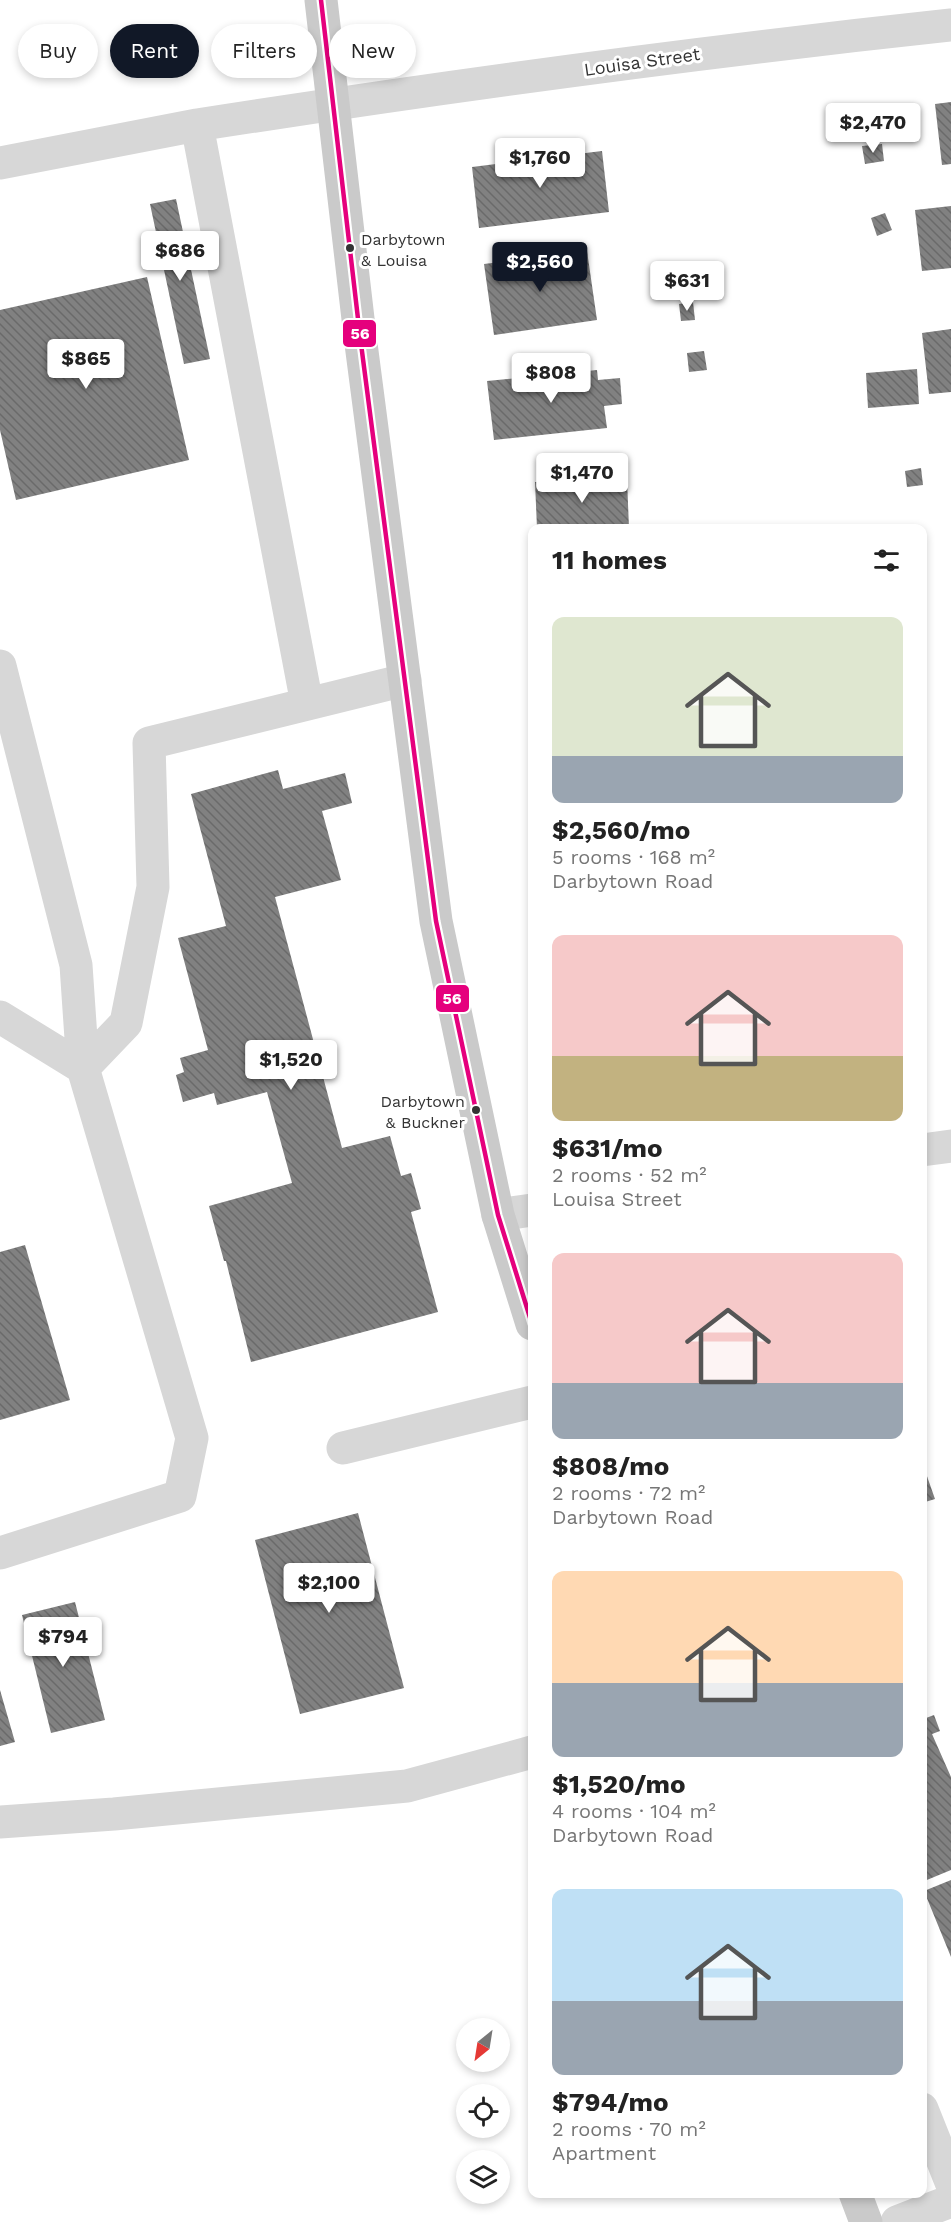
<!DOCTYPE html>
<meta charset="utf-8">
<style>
:root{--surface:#fff;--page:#f2f2f2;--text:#222;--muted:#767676;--accent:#111827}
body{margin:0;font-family:"Work Sans",sans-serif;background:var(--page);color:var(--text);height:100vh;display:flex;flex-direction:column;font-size:22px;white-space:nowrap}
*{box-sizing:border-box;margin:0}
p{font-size:20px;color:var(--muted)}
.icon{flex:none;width:33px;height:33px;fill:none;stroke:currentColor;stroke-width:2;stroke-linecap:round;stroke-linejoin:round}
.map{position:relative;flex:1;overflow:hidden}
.details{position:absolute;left:528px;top:524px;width:399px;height:1674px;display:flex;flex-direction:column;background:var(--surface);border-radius:12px;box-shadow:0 3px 9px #0003}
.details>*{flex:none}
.banner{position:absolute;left:18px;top:24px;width:420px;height:54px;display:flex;gap:12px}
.needle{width:39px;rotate:210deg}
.buttons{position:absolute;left:456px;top:2018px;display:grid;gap:12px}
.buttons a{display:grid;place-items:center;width:54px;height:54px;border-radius:50%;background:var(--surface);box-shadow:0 3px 9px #0003;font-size:30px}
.price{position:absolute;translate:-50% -51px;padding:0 14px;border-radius:6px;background:#fff;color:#222;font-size:20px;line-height:39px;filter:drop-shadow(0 2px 3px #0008)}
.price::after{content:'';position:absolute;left:50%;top:36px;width:18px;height:14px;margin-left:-9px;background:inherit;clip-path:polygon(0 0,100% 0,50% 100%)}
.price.on{background:var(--accent);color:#fff}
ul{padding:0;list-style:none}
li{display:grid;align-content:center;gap:12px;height:318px;padding:0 24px}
li span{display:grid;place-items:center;height:186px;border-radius:12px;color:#555}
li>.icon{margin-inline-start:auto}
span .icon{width:108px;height:108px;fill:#fffc;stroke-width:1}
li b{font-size:26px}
h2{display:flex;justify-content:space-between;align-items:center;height:72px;padding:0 24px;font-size:26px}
.chip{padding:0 21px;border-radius:27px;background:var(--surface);box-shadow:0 3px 9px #0003;font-size:21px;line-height:54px}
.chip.on{background:var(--accent);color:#fff}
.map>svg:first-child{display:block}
</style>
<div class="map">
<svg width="951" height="2222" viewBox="0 0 951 2222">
<defs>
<pattern id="building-back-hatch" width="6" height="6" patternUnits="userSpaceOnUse" patternTransform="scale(1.5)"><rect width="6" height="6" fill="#818181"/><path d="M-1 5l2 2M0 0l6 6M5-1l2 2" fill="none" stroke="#6a6a6a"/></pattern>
</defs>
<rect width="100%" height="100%" fill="#fff"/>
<path fill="url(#building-back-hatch)" d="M951,102V164L942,165L935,104Z
M882,144L884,161L865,164L862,146Z
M602,151L609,212L479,228L472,167Z
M176,199L210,359L184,364L150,204Z
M951,206V268L922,271L915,210Z
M885,213L892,230L877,236L871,218Z
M587,251L597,320L494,335L484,264Z
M147,277L189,460L16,500L0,430V310Z
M693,302L695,320L681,321L679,304Z
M951,329V392L929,394L922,333Z
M704,351L707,370L689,372L687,353Z
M917,369L919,404L868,408L866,373Z
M597,370L598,380L620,378L622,404L604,406L607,428L494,440L487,381Z
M921,468L923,485L907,487L905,471Z
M627,479L629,528H537L535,482Z
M278,770L283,789L345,773L352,803L322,811L341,880L275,897L342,1148L390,1136L401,1176L411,1173L421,1209L411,1212L438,1312L251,1362L226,1261H224L209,1206L292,1183L267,1092L217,1105L214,1093L183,1102L176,1075L184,1072L180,1058L208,1050L178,938L226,926L191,794Z
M25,1245L70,1400L0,1420V1252Z
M922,1462L935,1499L922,1503Z
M358,1513L404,1688L300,1714L255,1540Z
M75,1602L105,1720L51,1733L22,1615Z
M0,1690L15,1742L0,1746Z
M922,1710L926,1718L934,1715L940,1731L932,1734L951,1777V1870L922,1882Z
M951,1880V1957L924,1891Z"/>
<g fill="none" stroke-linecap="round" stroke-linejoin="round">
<path stroke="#d7d7d7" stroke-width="33" d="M0,163L197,125
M0,666L76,965L83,1068
M307,704L197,125C447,86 699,52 951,25
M0,1017L83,1068
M922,1150L951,1146
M498,1215L532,1210
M343,1448L532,1402
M0,1553L180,1496L192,1438L83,1068L126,1023L153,887L149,743L405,680
M0,1822L114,1814L407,1786L532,1752
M922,2109L951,2182
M897,2222L951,2201"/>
<path stroke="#cacaca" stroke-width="33" d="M321,0L360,336L436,921L498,1215L532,1324
M855,2193L866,2222"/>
<defs>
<path id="bus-1" d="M321,0L360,336L436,921L498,1215L532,1324"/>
</defs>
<use href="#bus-1" stroke="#fff" stroke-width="9"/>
<use href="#bus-1" stroke="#e5007d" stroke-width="4.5"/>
</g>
<g fill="#333" stroke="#fff" stroke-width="2">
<circle cx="350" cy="248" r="5"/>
<circle cx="476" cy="1110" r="5"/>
</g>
<g text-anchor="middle" stroke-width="6" stroke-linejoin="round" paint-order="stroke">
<g font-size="16" fill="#333" stroke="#fff" text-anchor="start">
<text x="361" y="245">Darbytown<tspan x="361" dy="21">&amp; Louisa</tspan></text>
<text x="465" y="1107" text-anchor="end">Darbytown<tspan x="465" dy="21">&amp; Buckner</tspan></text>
</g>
<g font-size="18" fill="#333" stroke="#fff">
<text transform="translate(642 62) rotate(-8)" y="6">Louisa Street</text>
</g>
</g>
<g stroke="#fff" stroke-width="2">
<rect x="342" y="319" width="35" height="29" rx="6" fill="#e5007d"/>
<rect x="435" y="984" width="35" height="29" rx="6" fill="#e5007d"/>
</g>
<g font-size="16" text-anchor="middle" font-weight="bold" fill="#fff">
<text x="360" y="339">56</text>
<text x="452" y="1004">56</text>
</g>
</svg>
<div class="buttons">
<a><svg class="needle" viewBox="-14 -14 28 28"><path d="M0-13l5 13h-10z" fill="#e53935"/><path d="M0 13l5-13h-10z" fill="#767676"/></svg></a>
<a><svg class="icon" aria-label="locate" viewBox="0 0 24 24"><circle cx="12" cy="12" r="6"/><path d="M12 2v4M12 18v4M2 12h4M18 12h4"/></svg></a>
<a><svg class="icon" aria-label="layers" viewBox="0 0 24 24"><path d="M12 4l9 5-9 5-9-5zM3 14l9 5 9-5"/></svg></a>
</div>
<b class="price" style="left:873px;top:154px">$2,470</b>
<b class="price" style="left:540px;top:189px">$1,760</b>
<b class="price" style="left:180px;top:282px">$686</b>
<b class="price on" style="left:540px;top:293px">$2,560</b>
<b class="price" style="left:687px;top:312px">$631</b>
<b class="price" style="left:86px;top:390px">$865</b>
<b class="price" style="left:551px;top:404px">$808</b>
<b class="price" style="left:582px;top:504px">$1,470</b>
<b class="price" style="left:291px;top:1091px">$1,520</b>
<b class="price" style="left:329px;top:1614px">$2,100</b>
<b class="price" style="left:63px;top:1668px">$794</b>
<div class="banner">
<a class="chip">Buy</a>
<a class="chip on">Rent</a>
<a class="chip">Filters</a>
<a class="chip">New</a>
</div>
<section class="details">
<h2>11 homes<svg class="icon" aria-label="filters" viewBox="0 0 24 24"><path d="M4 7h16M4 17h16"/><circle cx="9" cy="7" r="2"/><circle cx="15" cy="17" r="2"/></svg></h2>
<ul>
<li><span style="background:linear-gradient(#dfe7d0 75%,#9aa5b1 0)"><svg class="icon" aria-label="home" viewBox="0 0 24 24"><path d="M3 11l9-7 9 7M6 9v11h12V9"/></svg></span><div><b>$2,560/mo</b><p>5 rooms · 168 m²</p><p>Darbytown Road</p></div></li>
<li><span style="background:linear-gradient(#f6c9c9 65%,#c2b280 0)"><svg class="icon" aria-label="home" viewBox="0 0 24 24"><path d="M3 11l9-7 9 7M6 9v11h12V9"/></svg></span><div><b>$631/mo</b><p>2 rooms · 52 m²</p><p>Louisa Street</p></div></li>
<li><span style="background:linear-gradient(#f6c9c9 70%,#9aa5b1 0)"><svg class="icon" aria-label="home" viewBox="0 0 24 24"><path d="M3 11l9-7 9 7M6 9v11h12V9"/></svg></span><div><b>$808/mo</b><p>2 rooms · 72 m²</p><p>Darbytown Road</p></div></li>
<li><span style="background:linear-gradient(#ffd9b3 60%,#9aa5b1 0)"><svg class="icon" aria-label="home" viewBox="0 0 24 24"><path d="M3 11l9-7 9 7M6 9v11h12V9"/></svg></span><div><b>$1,520/mo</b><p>4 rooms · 104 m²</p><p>Darbytown Road</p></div></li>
<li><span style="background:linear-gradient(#bfe0f5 60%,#9aa5b1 0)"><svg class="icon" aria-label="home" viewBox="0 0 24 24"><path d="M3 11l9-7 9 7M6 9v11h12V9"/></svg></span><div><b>$794/mo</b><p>2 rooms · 70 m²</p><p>Apartment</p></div></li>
</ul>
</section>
</div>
